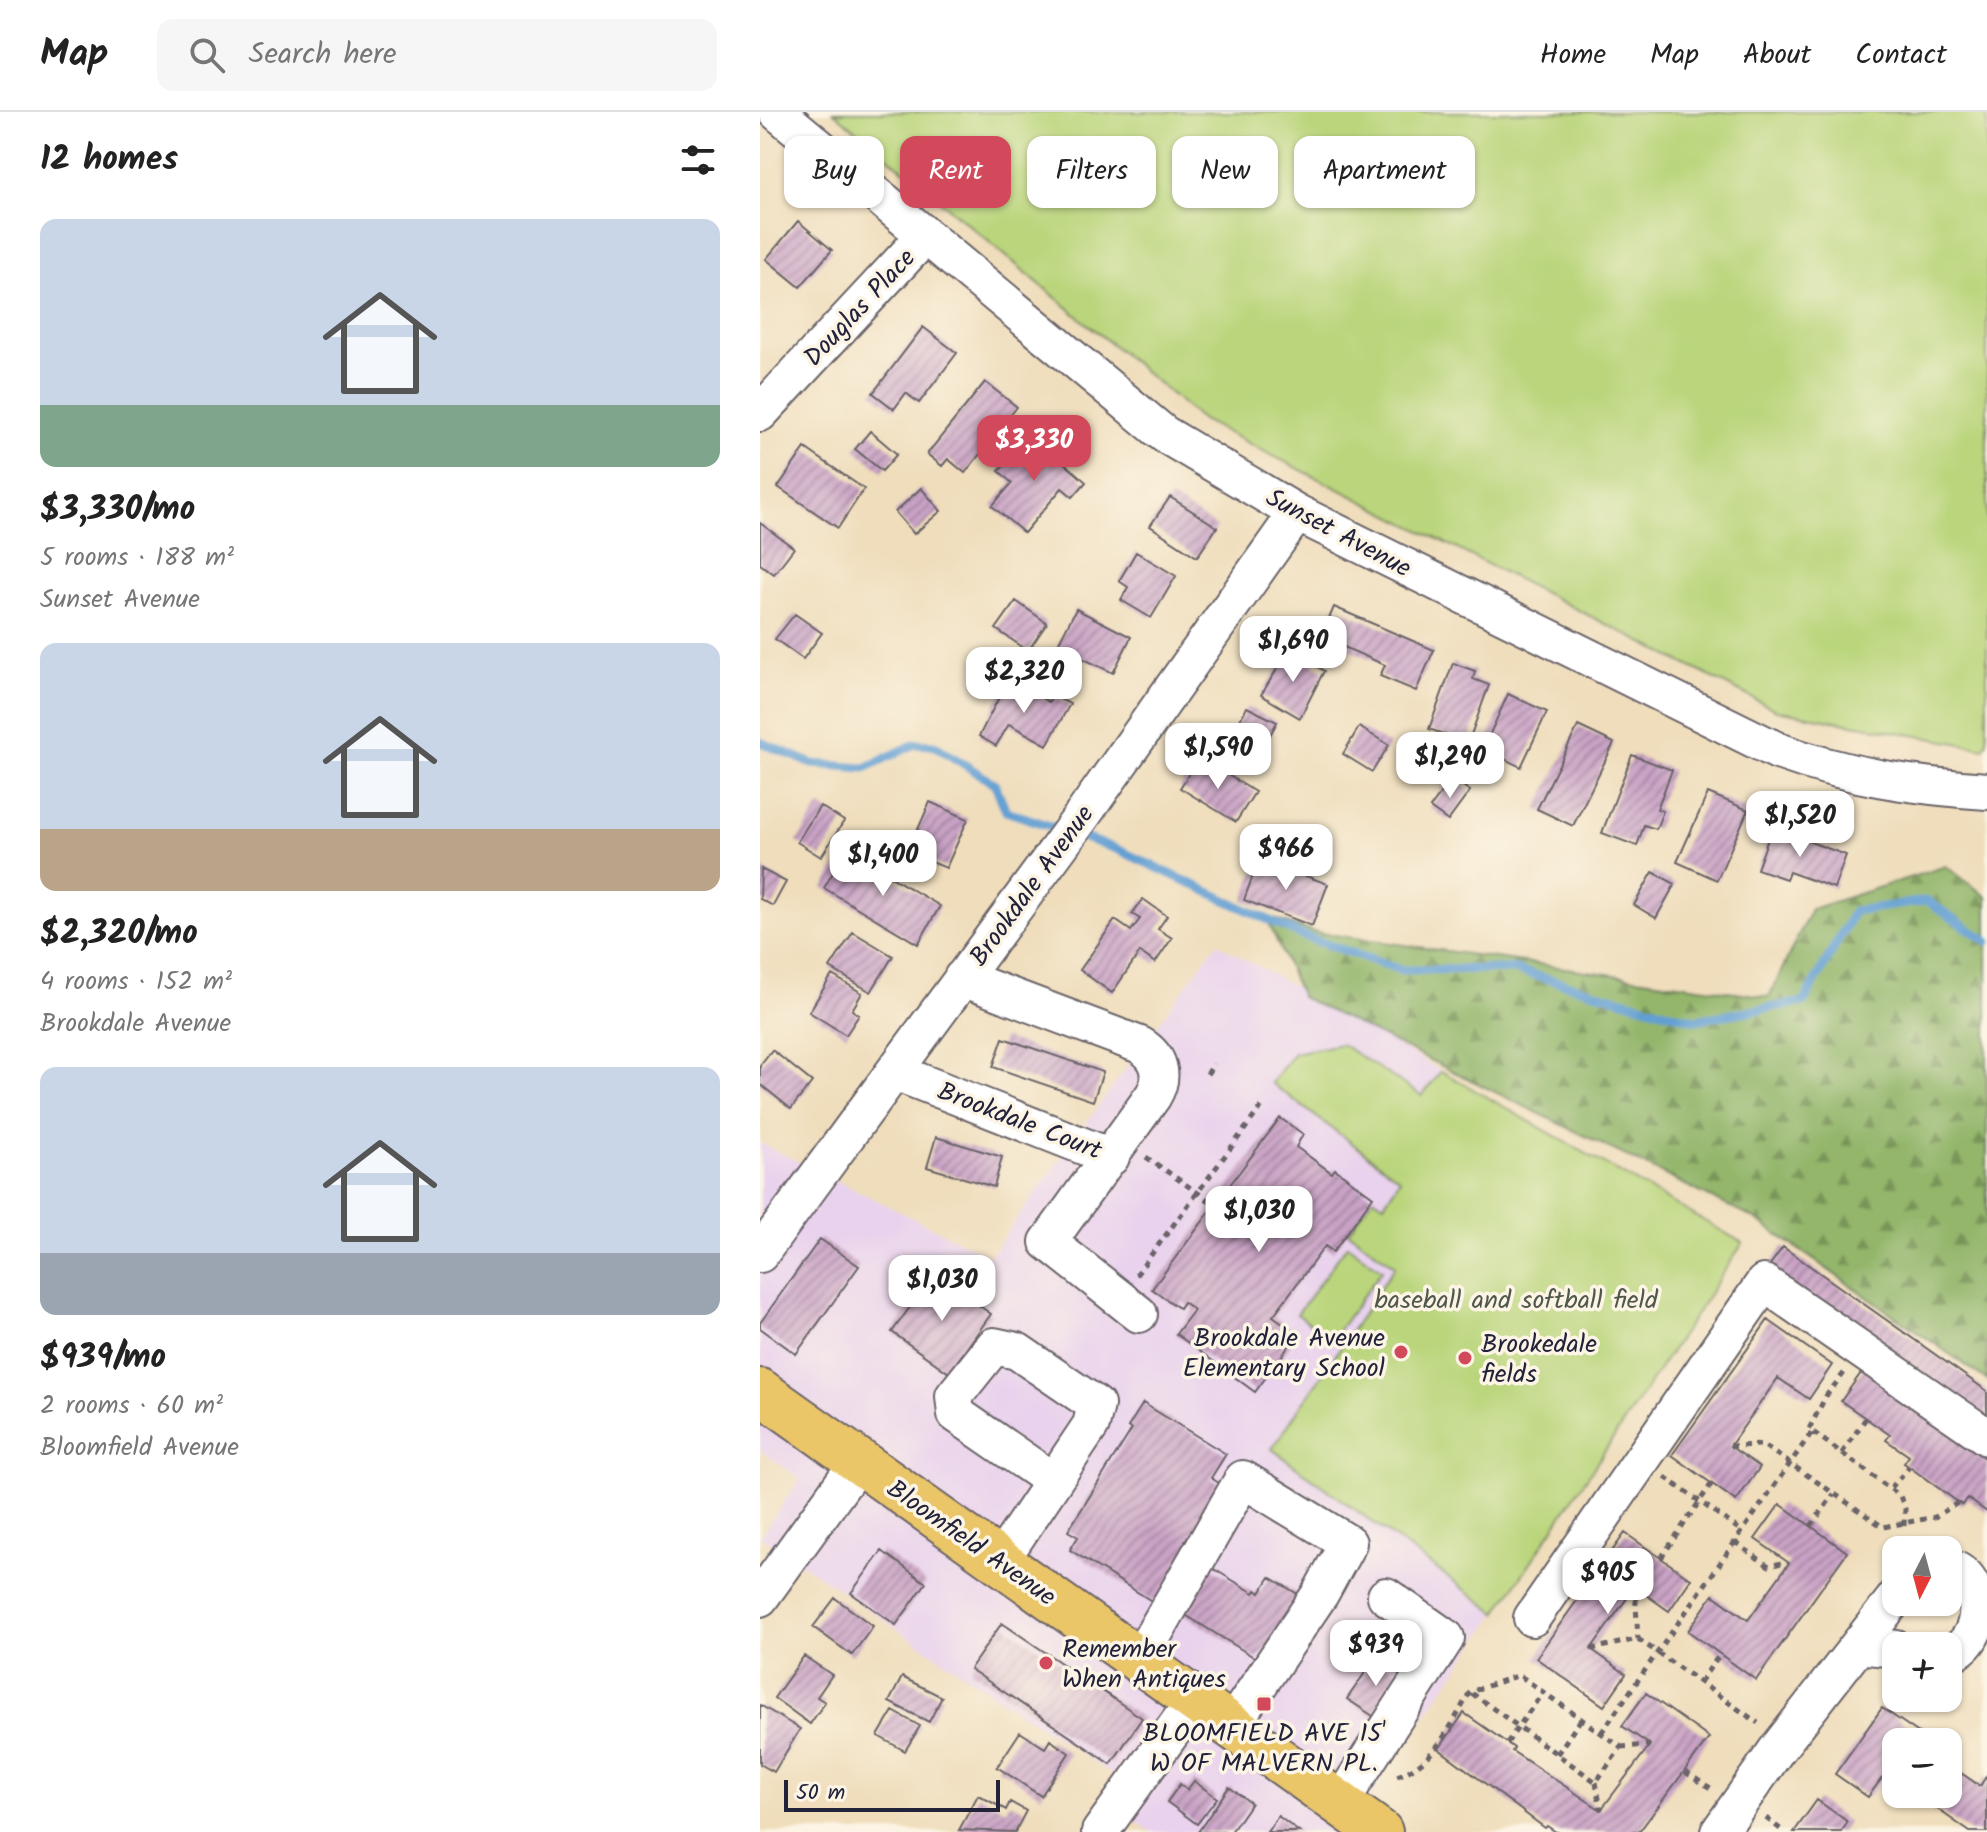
<!DOCTYPE html>
<meta charset="utf-8">
<style>
:root{--surface:#fff;--page:#f6f6f6;--text:#222;--muted:#767676;--line:#e0e0e0;--accent:#d1495b}
body{margin:0;font-family:Kalam,sans-serif;background:var(--page);color:var(--text);height:100vh;display:flex;flex-direction:column;font-size:30px;white-space:nowrap}
*{box-sizing:border-box;margin:0}
p{font-size:26px;color:var(--muted)}
.icon{flex:none;width:44px;height:44px;fill:none;stroke:currentColor;stroke-width:2;stroke-linecap:round;stroke-linejoin:round}
.map{position:relative;flex:1;overflow:hidden}
.details{display:flex;flex-direction:column;background:var(--surface);width:760px}
.details>*{flex:none}
.guide{position:absolute;left:24px;top:24px;width:760px;height:72px;display:flex;gap:16px}
.needle{width:52px;rotate:186deg}
.fabs{position:absolute;left:1122px;top:1424px;display:grid;gap:16px}
.fabs a{display:grid;place-items:center;width:80px;height:80px;border-radius:16px;background:var(--surface);box-shadow:0 2px 6px #0004;font-size:40px}
.scale{position:absolute;left:24px;bottom:20px;width:216px;box-sizing:border-box;padding-left:8px;border:4px solid #22223b;border-top:0;font-size:22px;line-height:28px;white-space:nowrap;color:#22223b;-webkit-text-stroke:6px #fcf5e5;paint-order:stroke}
.price{position:absolute;translate:-50% -68px;padding:0 18px;border-radius:16px;background:#fff;color:#222;font-size:26px;line-height:52px;filter:drop-shadow(0 2px 4px #0008)}
.price::after{content:'';position:absolute;left:50%;top:48px;width:24px;height:18px;margin-left:-12px;background:inherit;clip-path:polygon(0 0,100% 0,50% 100%)}
.price.active{background:var(--accent);color:#fff}
ul{padding:0;list-style:none}
li{display:grid;align-content:center;gap:16px;height:424px;padding:0 40px}
li span{display:grid;place-items:center;height:248px;border-radius:16px;color:#555}
li>.icon{margin-inline-start:auto}
span .icon{width:144px;height:144px;fill:#fffc;stroke-width:1}
li b{font-size:34px}
h2{display:flex;justify-content:space-between;align-items:center;height:96px;padding:0 40px;font-size:34px}
.pill{padding:0 28px;border-radius:16px;background:var(--surface);box-shadow:0 2px 6px #0004;font-size:28px;line-height:72px}
.pill.active{background:var(--accent);color:#fff}
header{display:flex;align-items:center;gap:48px;box-sizing:border-box;height:112px;padding:0 40px;background:var(--surface);border-bottom:2px solid var(--line)}
header strong{font-size:38px}
nav{display:flex;gap:44px;margin-inline-start:auto;font-size:28px}
.search{width:560px;height:72px;background:var(--page);display:flex;align-items:center;gap:20px;box-sizing:border-box;padding:0 28px;border-radius:16px;color:var(--muted);font-size:30px}
main{display:flex;flex:1;min-height:0}
.map>svg:first-child{display:block}
</style>
<header>
<strong>Map</strong>
<div class="search"><svg class="icon" aria-label="search" viewBox="0 0 24 24"><circle cx="10" cy="10" r="6"/><path d="M15 15l6 6"/></svg>Search here</div>
<nav><a>Home</a><a>Map</a><a>About</a><a>Contact</a></nav>
</header>
<main>
<section class="details">
<h2>12 homes<svg class="icon" aria-label="filters" viewBox="0 0 24 24"><path d="M4 7h16M4 17h16"/><circle cx="9" cy="7" r="2"/><circle cx="15" cy="17" r="2"/></svg></h2>
<ul>
<li><span style="background:linear-gradient(#c9d6e8 75%,#7fa58c 0)"><svg class="icon" aria-label="home" viewBox="0 0 24 24"><path d="M3 11l9-7 9 7M6 9v11h12V9"/></svg></span><div><b>$3,330/mo</b><p>5 rooms · 188 m²</p><p>Sunset Avenue</p></div></li>
<li><span style="background:linear-gradient(#c9d6e8 75%,#b9a48a 0)"><svg class="icon" aria-label="home" viewBox="0 0 24 24"><path d="M3 11l9-7 9 7M6 9v11h12V9"/></svg></span><div><b>$2,320/mo</b><p>4 rooms · 152 m²</p><p>Brookdale Avenue</p></div></li>
<li><span style="background:linear-gradient(#c9d6e8 75%,#9aa5b1 0)"><svg class="icon" aria-label="home" viewBox="0 0 24 24"><path d="M3 11l9-7 9 7M6 9v11h12V9"/></svg></span><div><b>$939/mo</b><p>2 rooms · 60 m²</p><p>Bloomfield Avenue</p></div></li>
</ul>
</section>
<div class="map">
<svg width="1227" height="1720" viewBox="0 0 1227 1720">
<defs>
<pattern id="forest-firs" width="22" height="20" patternUnits="userSpaceOnUse" patternTransform="scale(2)"><rect width="22" height="20" fill="#93b66b"/><path d="M5 1l3.5 6h-7zM16 11l3.5 6h-7z" fill="#789459"/></pattern>
<pattern id="building-hatch" width="6" height="6" patternUnits="userSpaceOnUse" patternTransform="scale(2)"><rect width="6" height="6" fill="#c9a2c5"/><path d="M-1 1l2-2M0 6l6-6M5 7l2-2" fill="none" stroke="#a384a1"/></pattern>
</defs>
<rect width="100%" height="100%" fill="#fcf5e5"/>
<filter id="ink" filterUnits="userSpaceOnUse"><feTurbulence type="fractalNoise" baseFrequency=".0125" numOctaves="2"/><feDisplacementMap in="SourceGraphic" scale="16" xChannelSelector="R" yChannelSelector="G"/><feConvolveMatrix kernelMatrix="1 2 1 2 8 2 1 2 1" color-interpolation-filters="sRGB"/></filter>
<filter id="wash" filterUnits="userSpaceOnUse"><feTurbulence type="fractalNoise" baseFrequency=".006" numOctaves="4" result="noise"/><feDisplacementMap in="SourceGraphic" scale="32" xChannelSelector="R" yChannelSelector="G"/><feGaussianBlur stdDeviation="1.8" result="paint"/><feColorMatrix in="noise" values="0 0 0 0 0 0 0 0 0 0 0 0 0 0 0 0 0 1.4 0 .05"/><feComposite in="paint" operator="in"/></filter>
<g filter="url(#wash)">
<rect width="100%" height="100%" fill="#efddbb"/>
<path fill="#e9d2ed" d="M457,831L983,1131L737,1501L625,1659L593,1720H391L346,1687L359,1667L0,1424L40,1367L0,1338V1031L230,1144Z"/>
<path fill="#bad57b" stroke="#6e7c5b" stroke-width="2" d="M74,0H1227V631L1224,636L1016,598L442,308Z
M581,932L662,984L681,959L983,1131L737,1501L512,1337L635,1154L588,1120L613,1085L624,1092L640,1067L511,971L534,941Z
M587,1133L622,1158L572,1227L537,1202Z"/>
<path fill="url(#forest-firs)" stroke="#5a6c53" stroke-width="2" d="M1186,754L1227,785V1268L995,1107L541,885L506,804L553,820L1009,885L1051,797Z"/>
<g fill="none" stroke-linecap="round" stroke-linejoin="round">
<path stroke="#629fd3" stroke-width="9" d="M0,630L53,652L105,656L155,632L174,633L235,672L246,699L302,718
M316,723L359,738L543,824L641,858L752,857L935,908L1044,890L1094,799L1167,789L1227,829"/>
</g>
<g id="blocks">
<path fill="url(#building-hatch)" d="M38,109L72,138L40,175L6,147Z
M163,215L197,241L159,291L146,281L134,297L113,281Z
M225,270L257,295L205,361L188,347L182,354L167,342Z
M110,319L137,342L122,359L95,337Z
M271,322L326,370L313,385L302,376L264,421L232,394L252,371L239,359Z
M45,336L104,377L78,416L18,375Z
M161,376L181,399L154,422L135,400Z
M410,385L457,415L437,445L390,414Z
M0,411L34,436L14,462L0,452Z
M376,440L416,464L391,506L361,488L368,475L359,469Z
M256,489L287,511L268,539L236,517Z
M574,495L674,538L656,579L620,564L625,553L561,525Z
M316,497L371,525L353,561L297,534Z
M35,502L62,521L43,547L15,527Z
M529,538L564,559L540,606L501,583Z
M693,551L715,559L713,567L729,573L708,631L669,617Z
M248,568L289,590L292,583L310,592L287,633L249,612L236,634L219,624Z
M748,582L787,600L761,655L723,637Z
M487,595L517,610L493,655L463,639Z
M818,614L854,631L813,714L777,697Z
M599,615L629,633L612,660L583,642Z
M872,643L912,658L897,697L903,699L896,717L884,713L877,734L842,721Z
M449,651L495,680L476,710L420,676L433,655L442,661Z
M692,666L710,679L688,709L670,696Z
M948,681L988,698L957,768L917,750Z
M170,690L208,707L186,756L148,740Z
M60,694L84,709L61,745L37,730Z
M1012,716L1086,743L1074,776L1029,760L1026,767L997,757Z
M82,745L100,755L104,749L180,794L158,832L64,776Z
M499,747L568,772L552,814L484,788Z
M1,757L26,770L13,794L0,787Z
M893,760L915,772L896,806L874,793Z
M383,787L407,804L398,817L412,826L395,851L380,840L352,881L320,858L355,808L371,819L380,807L372,802Z
M93,820L133,844L111,880L70,856Z
M72,863L102,881L92,898L99,903L86,923L49,900Z
M243,926L343,960L333,989L233,955Z
M12,938L52,970L31,997L0,972V953Z
M520,1006L543,1022L536,1035L572,1061L575,1057L613,1085L573,1140L565,1134L513,1204L538,1222L495,1280L416,1222L434,1198L423,1190L419,1196L392,1177Z
M176,1025L242,1045L234,1075L167,1055Z
M60,1127L99,1154L36,1242L0,1216V1211Z
M1023,1135L1227,1279V1311L1007,1157Z
M174,1162L231,1202L189,1261L132,1220Z
M1008,1208L1072,1253L1049,1287L1018,1266L970,1334L1000,1355L976,1389L912,1343Z
M1106,1254L1153,1295L1227,1348V1400L1207,1386L1202,1393L1144,1351L1149,1344L1126,1328L1130,1323L1081,1289Z
M383,1291L466,1342L451,1366L467,1376L395,1491L310,1438L318,1425L308,1419L372,1317L368,1315Z
M1020,1392L1087,1440L996,1568L928,1519L953,1483L988,1508L1029,1451L995,1427Z
M865,1421L931,1467L909,1499L875,1475L831,1537L866,1562L844,1594L776,1546Z
M122,1439L166,1471L136,1513L91,1481Z
M447,1453L494,1481L496,1478L500,1481L510,1465L549,1489L497,1547L419,1499Z
M75,1486L113,1514L92,1543L53,1515Z
M242,1511L382,1606L351,1652L210,1557Z
M44,1544L72,1563L57,1585L65,1590L50,1612L14,1586Z
M615,1546L644,1565L616,1606L587,1587Z
M142,1565L182,1585L169,1610L129,1590Z
M886,1581L949,1626L879,1720H796L787,1714L785,1716L679,1637L704,1601L754,1636L752,1639L841,1698L890,1633L862,1614Z
M0,1593L40,1617L14,1660L0,1652Z
M1122,1596L1172,1630H1136V1659L1130,1655L1108,1685L1075,1662Z
M133,1599L160,1614L145,1639L118,1624Z
M260,1620L285,1636L290,1628L309,1641L281,1684L237,1655Z
M1188,1652L1220,1674L1227,1663V1720H1210L1159,1684L1188,1682Z
M434,1669L457,1686L437,1712L407,1690L420,1672L427,1678Z
M469,1675L491,1691L471,1720H438Z
M218,1683L246,1698L250,1690L266,1699L255,1720L199,1718Z
M1057,1688L1088,1710L1081,1720H1034Z
M518,1704L539,1720H507Z"/>
</g>
</g>
<g filter="url(#ink)">
<use href="#blocks" fill-opacity="0" stroke="#6a6368" stroke-width="2"/>
<g fill="none" stroke-linecap="round" stroke-linejoin="round">
<defs>
<path id="minor" d="M17,0L404,322L537,401L1018,639C1087,664 1154,674 1227,679
M0,301L165,124
M202,866L380,933C400,945 405,964 393,984L288,1130L379,1202
M135,960L351,1045
M0,1142L322,704L537,401
M240,1449L331,1313L336,1293L257,1239L234,1234L194,1284L196,1302L293,1369
M1188,1455C1227,1465 1227,1531 1188,1542
M0,1486L99,1349
M772,1506L1004,1171L1227,1325
M1099,1533L1136,1537
M379,1548L483,1367L588,1431L560,1482L471,1614
M580,1691L686,1526L626,1484
M340,1720L435,1588
M959,1720L1016,1639L1136,1485"/>
<path id="major" d="M0,1279L620,1720"/>
</defs>
<use href="#minor" stroke="#6a6368" stroke-width="40"/>
<use href="#major" stroke="#6a6368" stroke-width="48"/>
<path stroke="#6a6368" stroke-width="5" stroke-dasharray="6 6" stroke-linecap="butt" d="M447,962L454,952
M386,1045L454,1092
M376,1163L505,990
M1084,1261L1066,1284L1049,1317L1140,1384L1145,1397L1144,1413
M970,1334L1003,1333L1123,1415L1175,1405L1199,1390
M1082,1341L1106,1306
M905,1365L983,1420
M1131,1376L1149,1355
M1051,1414L1074,1382
M975,1430L1009,1454L1026,1450
M901,1446L952,1371
M875,1475L878,1527
M831,1537L878,1527L998,1611
M940,1570L960,1542
M841,1621L1052,1320
M747,1631L783,1580
M861,1635L890,1633
M797,1642L821,1607
M925,1660L952,1677
M637,1664C675,1651 691,1613 710,1580L759,1563L861,1635L836,1670L710,1580
M836,1670L841,1698
M1006,1706L1024,1720"/>
<use href="#minor" stroke="#fff" stroke-width="36"/>
<use href="#major" stroke="#ebc669" stroke-width="44"/>
</g>
</g>
<g fill="#d1495b" stroke="#fcf5e5" stroke-width="3">
<circle cx="641" cy="1240" r="8"/>
<circle cx="705" cy="1246" r="8"/>
<circle cx="286" cy="1551" r="8"/>
<rect x="496" y="1584" width="16" height="16" rx="4"/>
</g>
<g text-anchor="middle" stroke-width="7" stroke-linejoin="round" paint-order="stroke">
<g font-size="26" fill="#22223b" stroke="#fcf5e5">
<text transform="translate(99 195) rotate(-47)" y="9">Douglas Place</text>
<text transform="translate(579 420) rotate(28)" y="9">Sunset Avenue</text>
<text transform="translate(271 773) rotate(-54)" y="9">Brookdale Avenue</text>
<text transform="translate(260 1008) rotate(21)" y="9">Brookdale Court</text>
<text transform="translate(212 1430) rotate(35)" y="9">Bloomfield Avenue</text>
</g>
<g font-size="26" fill="#50584e" stroke="#fcf5e5">
<text x="756" y="1196">baseball and softball field</text>
</g>
<g font-size="26" fill="#22223b" stroke="#fcf5e5" text-anchor="start">
<text x="625" y="1234" text-anchor="end">Brookdale Avenue<tspan x="625" dy="30">Elementary School</tspan></text>
<text x="721" y="1240">Brookedale<tspan x="721" dy="30">fields</tspan></text>
<text x="302" y="1545">Remember<tspan x="302" dy="30">When Antiques</tspan></text>
<text x="504" y="1629" text-anchor="middle">BLOOMFIELD AVE 15'<tspan x="504" dy="30">W OF MALVERN PL.</tspan></text>
</g>
</g>
</svg>
<div class="fabs">
<a><svg class="needle" viewBox="-14 -14 28 28"><path d="M0-13l5 13h-10z" fill="#e53935"/><path d="M0 13l5-13h-10z" fill="#767676"/></svg></a>
<a>+</a>
<a>−</a>
</div>
<div class="scale">50 m</div>
<b class="price active" style="left:274px;top:371px">$3,330</b>
<b class="price" style="left:533px;top:572px">$1,690</b>
<b class="price" style="left:264px;top:603px">$2,320</b>
<b class="price" style="left:458px;top:679px">$1,590</b>
<b class="price" style="left:690px;top:688px">$1,290</b>
<b class="price" style="left:1040px;top:747px">$1,520</b>
<b class="price" style="left:526px;top:780px">$966</b>
<b class="price" style="left:123px;top:786px">$1,400</b>
<b class="price" style="left:499px;top:1142px">$1,030</b>
<b class="price" style="left:182px;top:1211px">$1,030</b>
<b class="price" style="left:848px;top:1504px">$905</b>
<b class="price" style="left:616px;top:1576px">$939</b>
<div class="guide">
<a class="pill">Buy</a>
<a class="pill active">Rent</a>
<a class="pill">Filters</a>
<a class="pill">New</a>
<a class="pill">Apartment</a>
</div>
</div>
</main>
